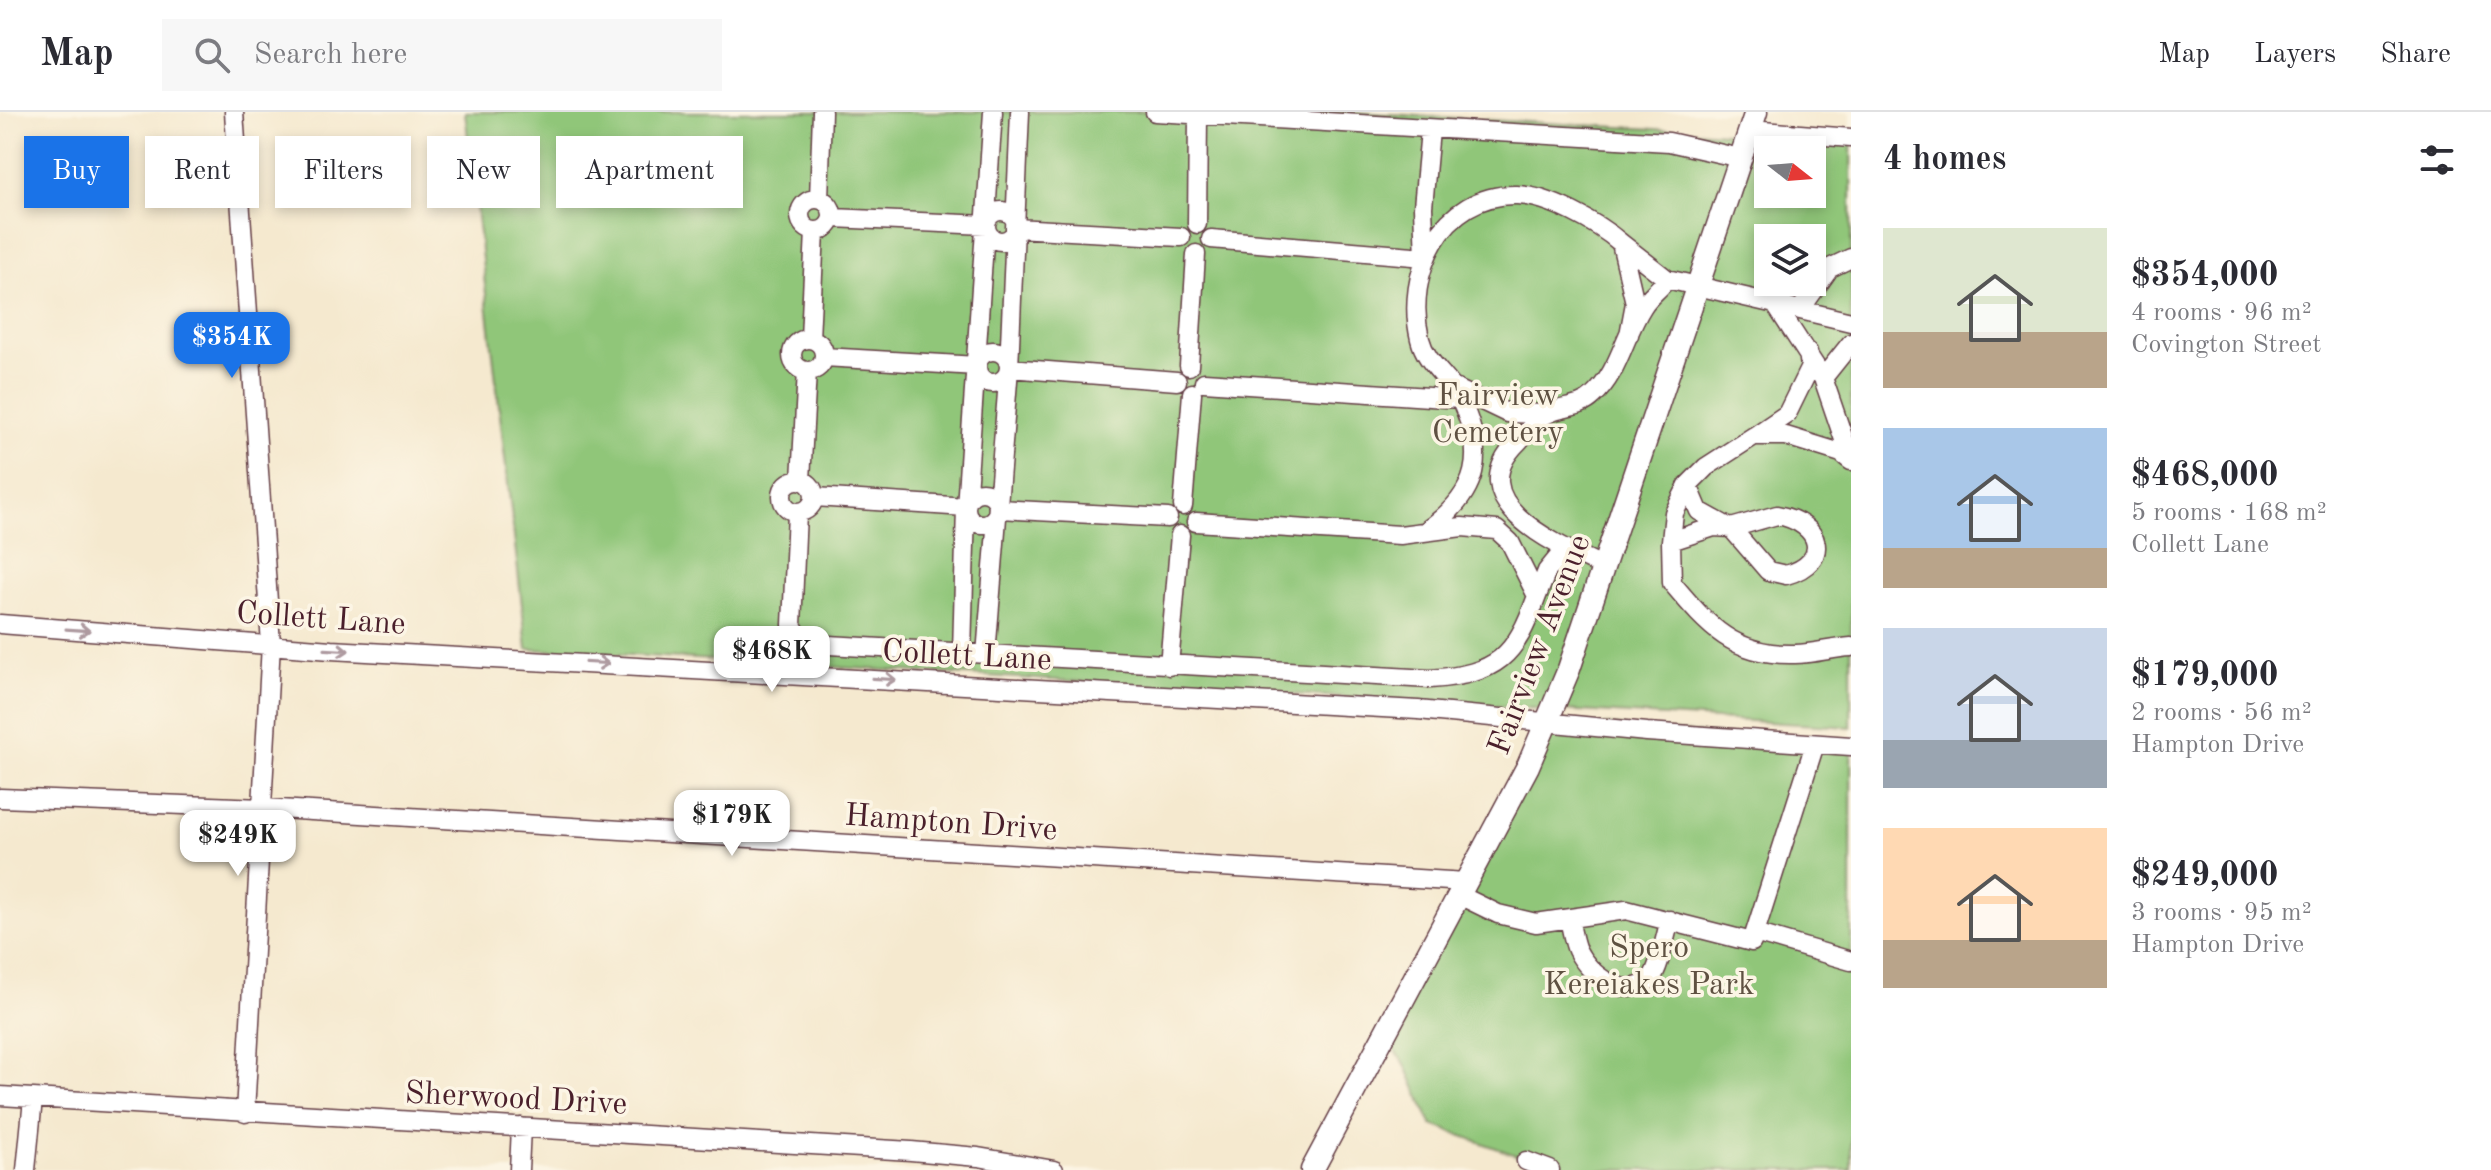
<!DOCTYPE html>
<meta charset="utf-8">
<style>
:root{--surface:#fff;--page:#f7f7f7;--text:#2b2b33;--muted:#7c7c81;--line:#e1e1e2;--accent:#1a73e8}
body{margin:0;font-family:"Old Standard TT",serif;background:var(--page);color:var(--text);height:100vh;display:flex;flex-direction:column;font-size:30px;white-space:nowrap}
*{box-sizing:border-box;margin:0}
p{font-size:26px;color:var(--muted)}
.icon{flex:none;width:44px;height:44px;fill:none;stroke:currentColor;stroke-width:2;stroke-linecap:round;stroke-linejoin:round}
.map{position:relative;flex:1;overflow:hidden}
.panel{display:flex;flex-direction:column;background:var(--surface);width:640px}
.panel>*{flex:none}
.guide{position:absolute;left:24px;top:24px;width:760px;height:72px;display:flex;gap:16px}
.needle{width:52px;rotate:107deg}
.buttons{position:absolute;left:1754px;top:24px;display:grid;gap:16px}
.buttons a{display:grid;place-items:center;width:72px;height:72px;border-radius:0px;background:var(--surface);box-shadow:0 4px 12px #0003;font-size:40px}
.price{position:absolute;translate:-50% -68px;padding:0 18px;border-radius:16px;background:#fff;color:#222;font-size:26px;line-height:52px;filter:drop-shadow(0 2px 4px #0008)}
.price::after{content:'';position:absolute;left:50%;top:48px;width:24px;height:18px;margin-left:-12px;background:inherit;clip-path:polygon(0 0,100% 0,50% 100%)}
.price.active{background:var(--accent);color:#fff}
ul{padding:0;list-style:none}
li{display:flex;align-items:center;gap:24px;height:200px;padding:0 32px}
li span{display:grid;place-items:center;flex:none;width:224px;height:160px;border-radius:0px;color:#555}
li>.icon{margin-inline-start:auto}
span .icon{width:96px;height:96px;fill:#fffc;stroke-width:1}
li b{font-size:34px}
h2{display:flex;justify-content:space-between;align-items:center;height:96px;padding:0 32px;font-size:34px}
.tag{padding:0 28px;border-radius:0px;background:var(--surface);box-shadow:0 4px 12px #0003;font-size:28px;line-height:72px}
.tag.active{background:var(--accent);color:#fff}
header{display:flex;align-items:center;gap:48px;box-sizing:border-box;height:112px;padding:0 40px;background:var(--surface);border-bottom:2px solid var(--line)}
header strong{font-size:38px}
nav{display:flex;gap:44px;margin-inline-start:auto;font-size:28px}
.search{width:560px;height:72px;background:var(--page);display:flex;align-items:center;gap:20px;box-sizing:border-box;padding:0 28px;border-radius:0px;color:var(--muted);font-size:30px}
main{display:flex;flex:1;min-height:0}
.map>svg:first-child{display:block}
</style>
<header>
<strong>Map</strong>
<div class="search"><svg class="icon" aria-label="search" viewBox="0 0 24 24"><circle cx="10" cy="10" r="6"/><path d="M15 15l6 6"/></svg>Search here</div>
<nav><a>Map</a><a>Layers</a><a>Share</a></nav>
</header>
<main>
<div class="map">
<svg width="1851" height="1058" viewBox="0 0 1851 1058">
<rect width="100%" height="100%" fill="#fcf5e5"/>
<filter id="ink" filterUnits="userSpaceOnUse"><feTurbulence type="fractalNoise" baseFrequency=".0125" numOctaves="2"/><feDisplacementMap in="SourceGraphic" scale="16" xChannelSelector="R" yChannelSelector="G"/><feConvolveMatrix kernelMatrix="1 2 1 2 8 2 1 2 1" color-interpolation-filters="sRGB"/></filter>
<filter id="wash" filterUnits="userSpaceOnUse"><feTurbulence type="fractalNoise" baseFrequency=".006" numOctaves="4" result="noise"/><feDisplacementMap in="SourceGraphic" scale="32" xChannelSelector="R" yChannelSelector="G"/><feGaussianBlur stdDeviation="1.8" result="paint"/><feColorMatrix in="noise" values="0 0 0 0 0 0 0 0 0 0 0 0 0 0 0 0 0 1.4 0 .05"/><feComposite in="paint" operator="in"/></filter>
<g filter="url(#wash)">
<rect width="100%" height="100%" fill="#f5e9cf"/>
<path fill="#90c679" stroke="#6d7252" stroke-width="2" fill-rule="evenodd" d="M465,0H1347L1851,28V615L527,537ZM1768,38H1812V82H1768ZM1768,126H1812V170H1768Z
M1548,608L1851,635V1058H1557L1432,1013L1404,950L1382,924Z"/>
</g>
<g filter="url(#ink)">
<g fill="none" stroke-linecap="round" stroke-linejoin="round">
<defs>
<path id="minor" d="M234,0L271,532L245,1001
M1155,0L1669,30L1740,46
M1750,18L1851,26
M800 103a16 16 0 1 1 32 0a16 16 0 1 1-32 0Z
M819,87L822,0
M986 114a15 15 0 1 1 30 0a15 15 0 1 1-30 0Z
M833,106L986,113
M1197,112L1198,4
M1015,116L1181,125
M1211,127L1425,145L1423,95L1430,18
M1621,131L1667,167L1775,192L1823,266L1851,348
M1775,192L1851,210
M1800,198L1830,156L1851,146
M792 243a16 16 0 1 1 32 0a16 16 0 1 1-32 0Z
M810,227L815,119
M977 255a16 16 0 1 1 32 0a16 16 0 1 1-32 0Z
M824,245L977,254
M1189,254L1196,142
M1009,256L1177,269
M1823,266L1851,231
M1204,270L1460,287C1487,343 1479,381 1427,418
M1457,277L1507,301L1547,302
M1460,287C1449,265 1426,252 1420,227C1404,162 1441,81 1517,83C1549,84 1598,111 1621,131L1635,191L1629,223
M1756,323L1787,302L1810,255L1808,240
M782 384a16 16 0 1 1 32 0a16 16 0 1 1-32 0Z
M801,368L807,259
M966 396a16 16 0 1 1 32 0a16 16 0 1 1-32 0Z
M815,385L966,395
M1183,394L1192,281
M999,397L1168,406
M797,401L792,513L802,529L811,532L1430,567C1498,562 1515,545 1537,484L1510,430L1497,418L1462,415L1400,423L1196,410
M1777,403C1822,411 1832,450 1786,463L1768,459L1731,416Z
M1728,415L1699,399L1688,373L1706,355L1754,324H1786L1841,341L1851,349
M1731,416L1714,415L1671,429L1672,471C1709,515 1734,544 1795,542C1814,542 1832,536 1851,535
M1671,429L1674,401L1688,373
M1604,455C1562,435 1457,392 1517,331C1525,322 1537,307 1547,302C1562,294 1580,297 1593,284C1619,261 1624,223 1643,194C1649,184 1660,177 1667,167
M1537,484L1547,459L1565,437
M0,512L331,538L1418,598L1647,620L1851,634
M962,541L966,395L993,0
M986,543L1009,256L1020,0
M1169,554L1180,423
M0,686L263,696L1466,770
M1459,783L1498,802L1536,811L1626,798L1752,830L1815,632
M1569,808C1572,818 1573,829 1577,838C1589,863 1626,891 1651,866C1659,858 1666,821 1670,808
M1755,821L1851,849
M0,984L911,1039L978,1045L1054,1058
M1526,1049L1550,1058
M26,1058L33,987
M519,1058L521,1015"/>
<path id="major" d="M1312,1058L1528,654L1569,557L1756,0"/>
</defs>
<use href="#minor" stroke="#643d44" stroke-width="21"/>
<use href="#major" stroke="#643d44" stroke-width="25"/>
<use href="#minor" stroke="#fff" stroke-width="18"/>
<use href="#major" stroke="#fff" stroke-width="22"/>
</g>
<defs><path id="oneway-shaft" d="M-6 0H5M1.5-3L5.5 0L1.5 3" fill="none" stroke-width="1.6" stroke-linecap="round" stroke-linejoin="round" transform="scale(2)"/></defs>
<g stroke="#ae9aa0">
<use href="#oneway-shaft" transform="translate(78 518) rotate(4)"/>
<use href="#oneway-shaft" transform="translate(337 538) rotate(3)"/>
<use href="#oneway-shaft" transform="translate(597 551) rotate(3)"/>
<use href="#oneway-shaft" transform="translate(884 567) rotate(3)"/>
</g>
</g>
<g text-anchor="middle" stroke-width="7" stroke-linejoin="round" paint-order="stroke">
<g font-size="32" fill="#5f5142" stroke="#fcf5e5">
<text x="1498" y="293">Fairview<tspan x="1498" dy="37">Cemetery</tspan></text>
<text x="1649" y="845">Spero<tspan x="1649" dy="37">Kereiakes Park</tspan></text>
</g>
<g font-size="32" fill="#4a1f2b" stroke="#fcf5e5">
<text transform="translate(321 505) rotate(4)" y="11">Collett Lane</text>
<text transform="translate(1538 532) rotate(-69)" y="11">Fairview Avenue</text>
<text transform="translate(967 542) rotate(3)" y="11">Collett Lane</text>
<text transform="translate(951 709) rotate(4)" y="11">Hampton Drive</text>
<text transform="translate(516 985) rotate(3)" y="11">Sherwood Drive</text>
</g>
</g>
</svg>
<div class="buttons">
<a><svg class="needle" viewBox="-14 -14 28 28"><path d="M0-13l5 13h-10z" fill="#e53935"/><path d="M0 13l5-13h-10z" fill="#7c7c81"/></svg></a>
<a><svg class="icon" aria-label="layers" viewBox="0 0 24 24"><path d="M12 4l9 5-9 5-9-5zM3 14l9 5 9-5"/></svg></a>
</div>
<b class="price active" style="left:232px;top:268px">$354K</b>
<b class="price" style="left:772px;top:582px">$468K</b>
<b class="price" style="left:732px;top:746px">$179K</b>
<b class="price" style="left:238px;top:766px">$249K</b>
<div class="guide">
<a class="tag active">Buy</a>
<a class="tag">Rent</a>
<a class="tag">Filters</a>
<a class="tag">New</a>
<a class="tag">Apartment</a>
</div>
</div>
<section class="panel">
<h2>4 homes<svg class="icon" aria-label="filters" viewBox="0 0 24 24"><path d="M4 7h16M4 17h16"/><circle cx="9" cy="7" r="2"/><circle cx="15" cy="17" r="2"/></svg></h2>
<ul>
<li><span style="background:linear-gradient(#dfe7d0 65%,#b9a48a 0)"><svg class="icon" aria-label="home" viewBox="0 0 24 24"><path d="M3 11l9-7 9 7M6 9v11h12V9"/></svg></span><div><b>$354,000</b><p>4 rooms · 96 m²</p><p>Covington Street</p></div></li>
<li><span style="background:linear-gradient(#a9c7e8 75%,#b9a48a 0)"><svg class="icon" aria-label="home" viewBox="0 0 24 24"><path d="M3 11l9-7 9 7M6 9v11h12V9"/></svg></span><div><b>$468,000</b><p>5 rooms · 168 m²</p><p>Collett Lane</p></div></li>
<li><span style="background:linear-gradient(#c9d6e8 70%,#9aa5b1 0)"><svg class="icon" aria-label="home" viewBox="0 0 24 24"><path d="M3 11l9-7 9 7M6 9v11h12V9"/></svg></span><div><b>$179,000</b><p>2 rooms · 56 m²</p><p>Hampton Drive</p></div></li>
<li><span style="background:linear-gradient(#ffd9b3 70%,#b9a48a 0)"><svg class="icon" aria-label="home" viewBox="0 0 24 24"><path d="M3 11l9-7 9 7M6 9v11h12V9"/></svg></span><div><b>$249,000</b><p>3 rooms · 95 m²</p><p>Hampton Drive</p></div></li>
</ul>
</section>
</main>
